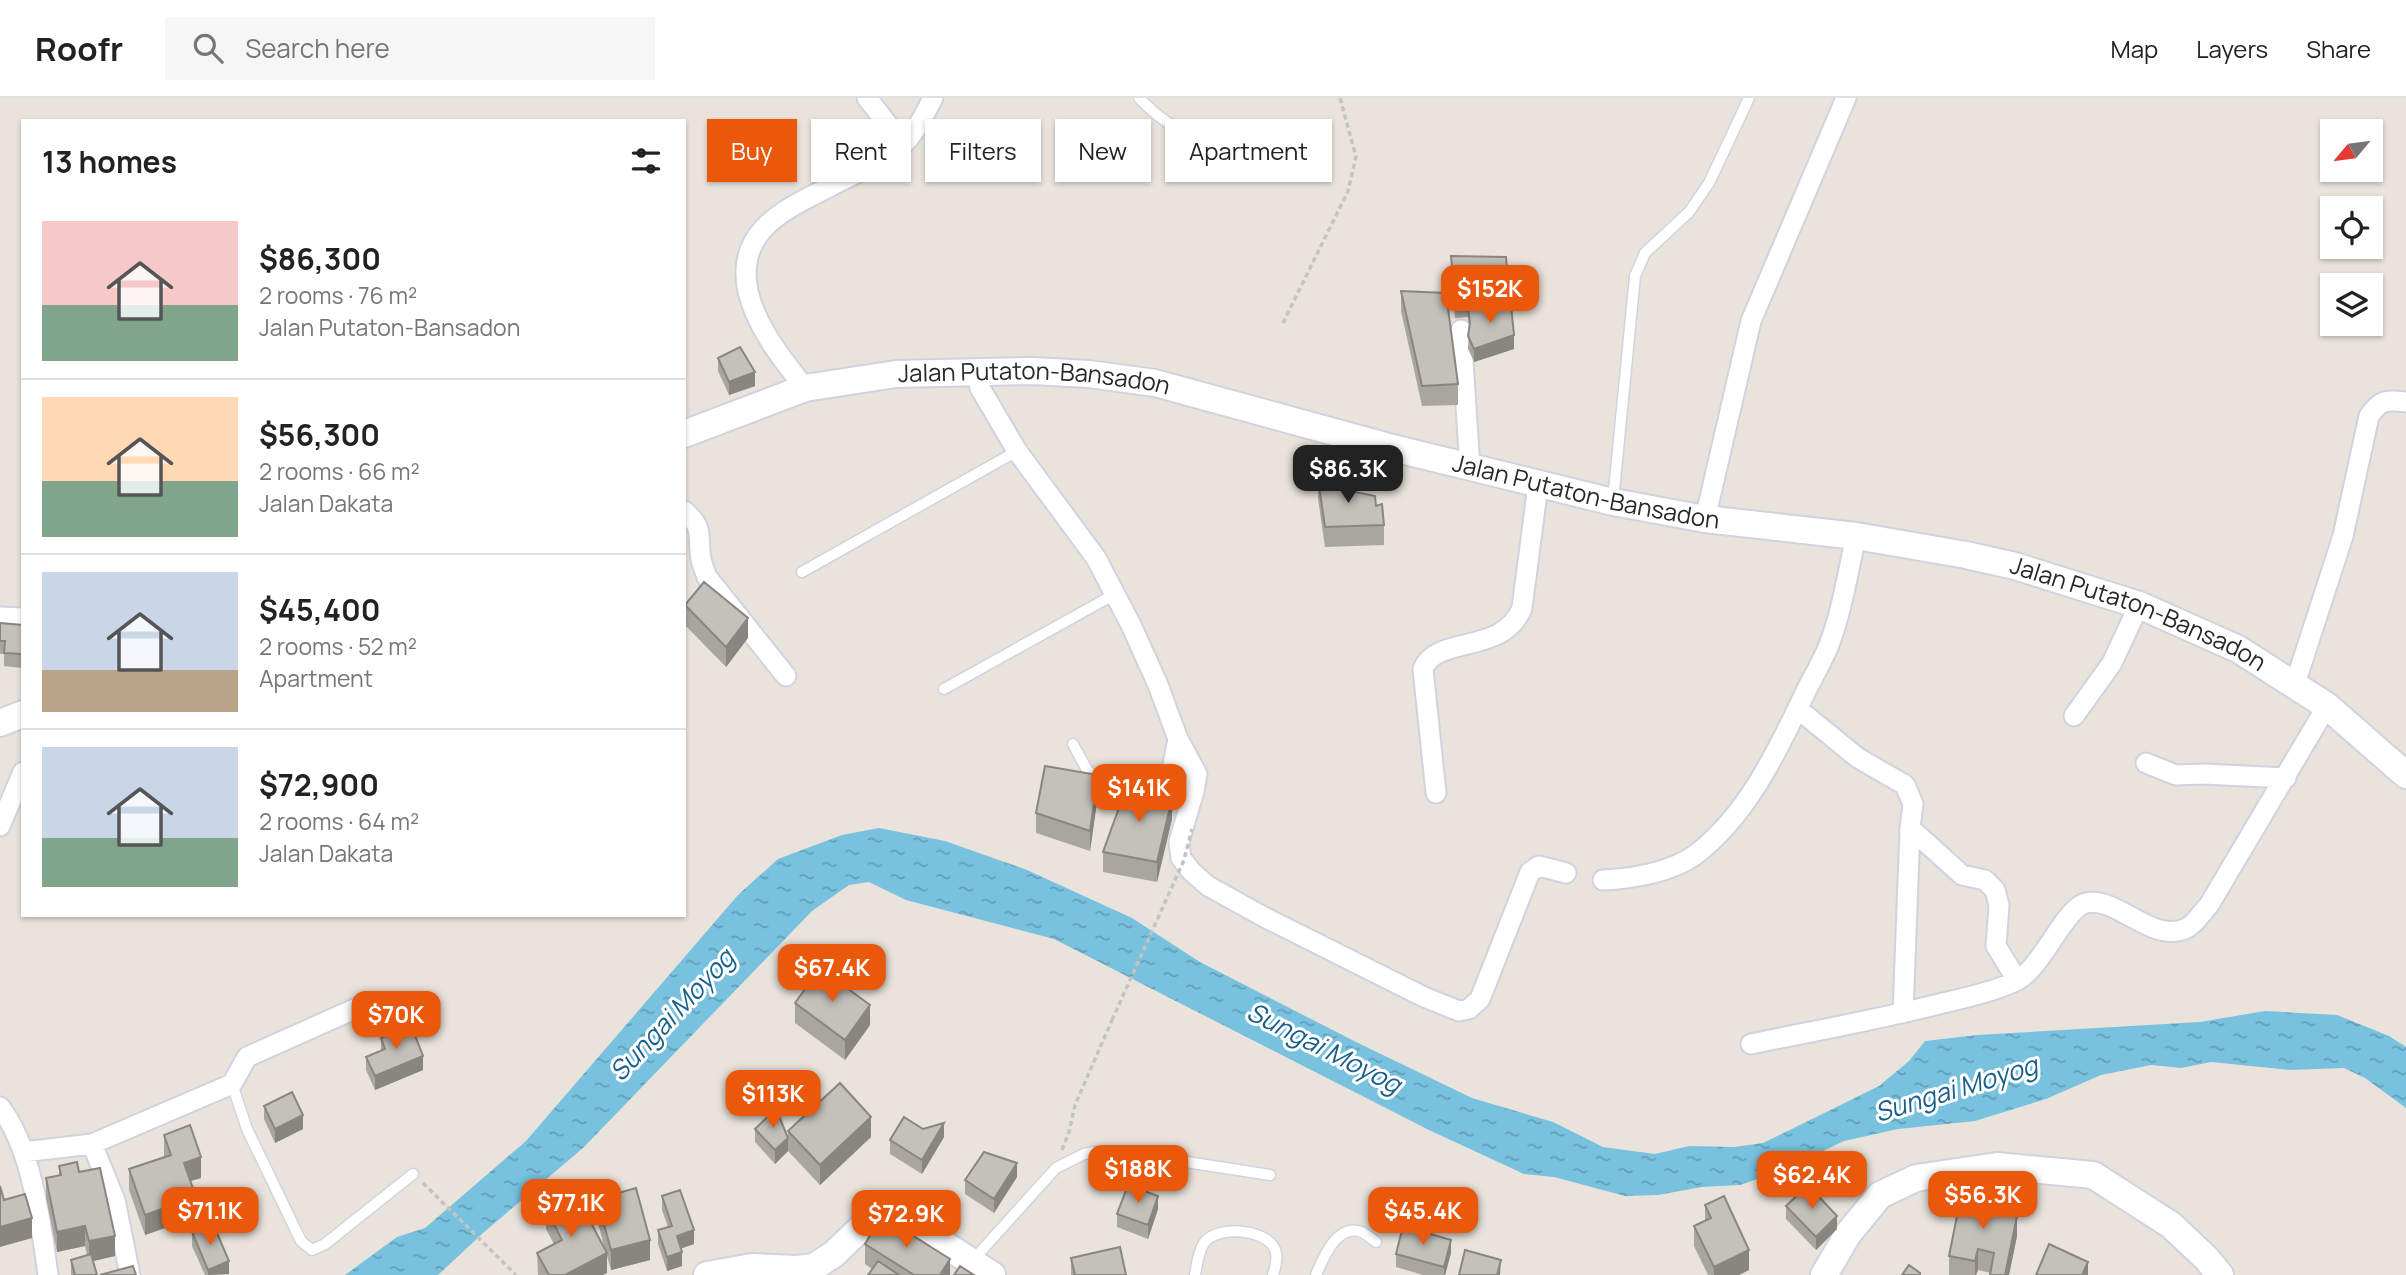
<!DOCTYPE html>
<meta charset="utf-8">
<style>
:root{--surface:#fff;--page:#f6f6f6;--text:#222;--muted:#767676;--line:#e0e0e0;--accent:#ea580c}
body{margin:0;font-family:Manrope,sans-serif;background:var(--page);color:var(--text);height:100vh;display:flex;flex-direction:column;font-size:26px;white-space:nowrap}
*{box-sizing:border-box;margin:0}
p{font-size:23px;color:var(--muted)}
.icon{flex:none;width:38px;height:38px;fill:none;stroke:currentColor;stroke-width:2;stroke-linecap:round;stroke-linejoin:round}
.map{position:relative;flex:1;overflow:hidden}
.drawer{position:absolute;left:21px;top:21px;width:665px;height:798px;display:flex;flex-direction:column;background:var(--surface);border-radius:0px;box-shadow:0 2px 5px #0004}
.drawer>*{flex:none}
.guide{position:absolute;left:707px;top:21px;width:665px;height:63px;display:flex;gap:14px}
.needle{width:46px;rotate:241deg}
.buttons{position:absolute;left:2320px;top:21px;display:grid;gap:14px}
.buttons a{display:grid;place-items:center;width:63px;height:63px;border-radius:0px;background:var(--surface);box-shadow:0 2px 5px #0004;font-size:35px}
.price{position:absolute;translate:-50% -60px;padding:0 16px;border-radius:14px;background:var(--accent);color:#fff;font-size:23px;line-height:46px;filter:drop-shadow(0 2px 4px #0008)}
.price::after{content:'';position:absolute;left:50%;top:42px;width:21px;height:16px;margin-left:-10px;background:inherit;clip-path:polygon(0 0,100% 0,50% 100%)}
.price.active{background:#222;color:#fff}
ul{padding:0;list-style:none}
li{display:flex;align-items:center;gap:21px;height:175px;padding:0 21px}
li+li{border-top:2px solid var(--line)}
li span{display:grid;place-items:center;flex:none;width:196px;height:140px;border-radius:0px;color:#555}
li>.icon{margin-inline-start:auto}
span .icon{width:84px;height:84px;fill:#fffc;stroke-width:1}
li b{font-size:30px}
h2{display:flex;justify-content:space-between;align-items:center;height:84px;padding:0 21px;font-size:30px}
.pill{padding:0 24px;border-radius:0px;background:var(--surface);box-shadow:0 2px 5px #0004;font-size:24px;line-height:63px}
.pill.active{background:var(--accent);color:#fff}
header{display:flex;align-items:center;gap:42px;box-sizing:border-box;height:98px;padding:0 35px;background:var(--surface);border-bottom:2px solid var(--line)}
header strong{font-size:33px}
nav{display:flex;gap:38px;margin-inline-start:auto;font-size:24px}
.search{width:490px;height:63px;background:var(--page);display:flex;align-items:center;gap:18px;box-sizing:border-box;padding:0 24px;border-radius:0px;color:var(--muted);font-size:26px}
.map>svg:first-child{display:block}
</style>
<header>
<strong>Roofr</strong>
<div class="search"><svg class="icon" aria-label="search" viewBox="0 0 24 24"><circle cx="10" cy="10" r="6"/><path d="M15 15l6 6"/></svg>Search here</div>
<nav><a>Map</a><a>Layers</a><a>Share</a></nav>
</header>
<div class="map">
<svg width="2406" height="1177" viewBox="0 0 2406 1177">
<defs>
<pattern id="water-ripples" width="26" height="14" patternUnits="userSpaceOnUse" patternTransform="scale(1.75)"><rect width="26" height="14" fill="#78c2e0"/><path d="M2 4q2-2 4 0t4 0M15 11q2-2 4 0t4 0" fill="none" stroke="#629eb6"/></pattern>
</defs>
<rect width="100%" height="100%" fill="#e9e3db"/>
<path fill="url(#water-ripples)" d="M879,730L945,743L1027,772L1132,820L1200,864L1356,944L1472,1000L1553,1024L1603,1049L1655,1056L1689,1048L1734,1049L1763,1045L1879,988L1909,963L1925,943L1977,937L2200,924L2265,913L2337,917L2389,938L2406,949V1010L2365,980L2344,970L2290,972L2211,964L2181,970L2151,967L2101,977L2046,1001L1975,1023L1898,1031L1844,1043L1778,1074L1740,1087L1702,1089L1658,1097L1625,1098L1554,1079L1524,1076L1429,1032L1054,841L906,802L869,784L849,787L812,813L583,1050L483,1135L438,1177H345L397,1139L425,1130L526,1043L738,797L778,761L842,737Z"/>
<g fill="none" stroke-linecap="round" stroke-linejoin="round">
<defs>
<path id="lane" d="M1139,0C1164,26 1182,36 1217,41
M1613,403L1635,178L1645,155L1689,114L1709,85L1749,0
M802,474L1017,353
M944,591L1115,496
M1073,646C1095,687 1093,686 1137,699
M232,986L247,1031L301,1143L312,1152L325,1146L413,1076
M973,1162L1056,1070L1084,1056L1094,1054L1148,1058L1270,1077
M1195,1177C1197,1166 1198,1154 1204,1145C1217,1126 1272,1131 1276,1155C1277,1161 1275,1171 1273,1177
M1316,1177C1323,1160 1337,1125 1362,1134C1366,1136 1372,1141 1376,1144"/>
<path id="street" d="M867,0L889,28L899,50
M1461,232L1470,370
M977,275L980,290L1017,353L1096,460L1131,527L1158,587L1178,641L1165,706
M805,290C773,250 717,181 764,130C782,111 808,100 831,88C852,77 883,64 901,48C916,35 924,17 933,0
M684,413C705,430 697,438 701,461C702,467 705,473 707,479L786,578
M1705,421L1751,223L1846,0
M0,519L23,520
M2295,586L2343,438L2369,318C2381,301 2386,302 2406,304
M1798,611L1858,660L1905,687L1913,706L1910,730L1903,915
M2074,618L2112,565L2139,507
M1178,641L1197,676L1194,693L1179,744L1181,760L1191,773L1208,788L1264,819L1424,899L1459,913L1469,911L1480,901L1530,774L1539,768L1566,775
M2146,665L2176,677L2204,676L2286,680
M1436,695L1423,571C1436,537 1504,557 1522,510L1538,387
M0,728L23,674
M1910,730L1962,777L1985,782L1995,792L1999,807L1996,848L2017,882
M1603,782C1631,781 1672,774 1695,757C1747,718 1778,652 1805,595C1813,579 1822,564 1829,547C1842,513 1848,474 1856,438
M1751,946C1813,933 1877,922 1939,906C1964,900 1993,894 2016,883C2043,869 2065,809 2086,805C2118,798 2152,847 2187,830C2195,826 2203,813 2209,807L2327,608
M0,1009C32,1050 41,1126 48,1177
M92,1046L115,1102L130,1177
M23,1054L92,1046L232,986L247,959L368,905"/>
<g id="secondary">
<path id="s1" d="M684,336L805,290L896,276L1032,273L1089,276L1155,285L1389,349L1613,404L1705,421L1856,438L1966,457L2015,468L2139,507L2238,551L2327,608L2406,677"/>
<path d="M0,625L23,616"/>
<path d="M707,1177L752,1169L797,1171L814,1169L834,1156L862,1129L877,1121L888,1118L906,1122L992,1177"/>
<path d="M1824,1177L1848,1136L1880,1097L1916,1080L1997,1068L2093,1077L2171,1127L2207,1161L2220,1177"/>
</g>
</defs>
<use href="#lane" stroke="#d0d3df" stroke-width="13"/>
<use href="#street" stroke="#d0d3df" stroke-width="23"/>
<use href="#secondary" stroke="#d0d3df" stroke-width="30"/>
<path stroke="#c3c3c3" stroke-width="3.5" stroke-dasharray="5 3.5" stroke-linecap="butt" d="M1283,225L1348,93L1356,59L1340,0
M1062,1052L1069,1034L1075,1007L1112,922
M423,1085L516,1177"/>
<use href="#lane" stroke="#fff" stroke-width="10"/>
<use href="#street" stroke="#fff" stroke-width="19"/>
<use href="#secondary" stroke="#fff" stroke-width="26"/>
<path stroke="#c3c3c3" stroke-width="3.5" stroke-dasharray="5 3.5" stroke-linecap="butt" d="M1112,922L1184,762L1192,731"/>
</g>
<path fill="#a9a5a0" d="M1451,158L1509,196V207L1514,251L1474,264L1468,251L1469,231L1468,219L1455,220L1451,178Z
M1401,193L1458,286V307L1422,308L1401,213Z
M718,260L755,288L729,297L718,273Z
M1318,381L1355,394L1376,408L1384,427V447L1325,449L1318,401Z
M685,507L748,540L726,569L685,527Z
M0,525L23,527L22,570L4,568V556H0Z
M1098,697L1090,753L1036,735V715Z
M1172,721L1157,784L1103,774V754Z
M795,905L870,927L845,962L795,925Z
M381,940L423,972L375,992L366,972V959L381,953Z
M264,1008L303,1031L275,1045L264,1021Z
M755,1031L788,1040V1033L871,1039L820,1087L788,1053L775,1066L755,1044Z
M164,1037L201,1080L190,1083L196,1119L145,1137L129,1092V1071L164,1059Z
M944,1039L922,1076L890,1056V1042Z
M59,1068L79,1074L115,1158L93,1163L97,1177H71V1162L87,1157L85,1148L57,1154L46,1100V1080L59,1077Z
M1017,1079L994,1115L965,1096V1082Z
M662,1098L694,1146L681,1150L682,1168L667,1173L658,1146V1132L668,1129L662,1112Z
M597,1101L650,1162L611,1172L607,1158V1175L603,1177H538L537,1155L554,1146L546,1131V1110L605,1152L597,1121Z
M1705,1107L1749,1172L1739,1177H1708L1694,1148V1128L1705,1122Z
M1786,1108L1837,1131L1816,1152L1786,1121Z
M1158,1111L1148,1141L1117,1129V1116Z
M1997,1114L2017,1138L2009,1177H1990L1991,1175L1978,1172L1976,1177H1949V1158Z
M192,1134L229,1176L205,1177L192,1148Z
M865,1146L950,1177H868L872,1171L865,1166Z
M1451,1155L1445,1177H1423L1396,1169V1156Z
M1071,1160L1126,1177H1071Z"/>
<path fill="#898682" d="M1514,237V251L1474,264V251Z
M755,274V288L729,297V284Z
M748,520V540L726,569V549Z
M1098,677V697L1090,753V733Z
M1172,701V721L1157,784V764Z
M870,907V927L845,962V942Z
M423,958V972L375,992V978Z
M303,1017V1031L275,1045V1031Z
M871,1019V1039L820,1087V1067Z
M944,1025V1039L922,1076V1062Z
M788,1040V1053L775,1066V1052Z
M201,1059V1080L184,1085V1065Z
M1017,1065V1079L994,1115V1101Z
M1158,1098V1111L1148,1141V1127Z
M196,1099V1119L145,1137V1117Z
M1837,1118V1131L1816,1152V1139Z
M2017,1118V1138L2009,1177H2005Z
M32,1120V1140L0,1149V1129Z
M85,1128V1148L57,1154V1134Z
M694,1132V1146L677,1152V1138Z
M115,1138V1158L89,1164V1143Z
M650,1142V1162L611,1172V1152Z
M1451,1142V1155L1445,1177H1444V1169Z
M1978,1151V1172L1976,1177H1975V1163Z
M1749,1152V1172L1739,1177H1714V1169Z
M682,1154V1168L667,1173V1159Z
M607,1155V1175L603,1177H565Z
M950,1161V1177H940Z
M1501,1162L1500,1177H1497Z
M229,1163V1176L208,1177V1172Z
M2088,1164V1177H2082Z"/>
<path fill="#c4c0ba" stroke="#898682" stroke-width="2" d="M1451,158L1506,159L1509,196L1455,200Z
M1401,193L1446,195L1458,286L1422,288Z
M1511,207L1514,237L1474,251L1468,238L1470,225L1468,211Z
M740,249L755,274L729,284L718,260Z
M1350,379L1355,394L1375,398L1376,408L1382,406L1384,427L1325,429L1318,381Z
M704,484L748,520L726,549L685,507Z
M0,525L23,527L22,556L4,555L5,543H0Z
M1045,668L1098,677L1090,733L1036,715Z
M1129,682L1172,701L1157,764L1103,754Z
M820,870L870,907L845,942L795,905Z
M411,927L423,958L375,978L366,959L385,951L381,940Z
M840,985L871,1019L820,1067L788,1033Z
M292,994L303,1017L275,1031L264,1008Z
M776,1011L788,1040L775,1052L755,1031Z
M904,1019L923,1031L944,1025L922,1062L890,1042Z
M190,1027L201,1059L184,1065L196,1099L145,1117L129,1071L171,1057L164,1037Z
M984,1054L1017,1065L994,1101L965,1082Z
M77,1064L79,1074L100,1070L115,1138L89,1143L85,1128L57,1134L46,1080L61,1077L59,1068Z
M1128,1087L1158,1098L1148,1127L1117,1116Z
M1808,1087L1837,1118L1816,1139L1786,1108Z
M0,1088L4,1102L25,1096L32,1120L0,1129Z
M636,1090L650,1142L611,1152L597,1101Z
M680,1092L694,1132L677,1138L682,1154L667,1159L658,1132L672,1128L662,1098Z
M1962,1093L1997,1101L1994,1113L2017,1118L2005,1177H1990L1994,1155L1978,1151L1975,1163L1949,1158Z
M575,1095L607,1155L565,1177H549L537,1155L562,1142L546,1110Z
M1724,1098L1749,1152L1714,1169L1694,1128L1711,1120L1705,1107Z
M882,1118L950,1161L940,1177H914L865,1146Z
M213,1126L229,1163L208,1172L192,1134Z
M1403,1128L1451,1142L1444,1169L1396,1156Z
M2049,1146L2088,1164L2082,1177H2036Z
M1120,1149L1126,1177H1075L1071,1160Z
M1465,1152L1501,1162L1497,1177H1459Z
M91,1156L97,1177H75L71,1162Z
M878,1163L899,1177H868Z
M1909,1167L1920,1175V1177H1902Z
M133,1168L136,1177H100Z
M960,1168L974,1177H954Z"/>
<g text-anchor="middle" stroke-width="6" stroke-linejoin="round" paint-order="stroke">
<g font-size="24" fill="#282828" stroke="#fff">
<text dy="8" stroke="none"><textPath href="#s1" startOffset="360">Jalan Putaton-Bansadon</textPath></text>
<text dy="8" stroke="none"><textPath href="#s1" startOffset="926">Jalan Putaton-Bansadon</textPath></text>
<text dy="8" stroke="none"><textPath href="#s1" startOffset="1494">Jalan Putaton-Bansadon</textPath></text>
</g>
<g font-size="26" font-style="italic" fill="#1b6088" stroke="#fff">
<text transform="translate(672 917) rotate(-47)" y="9">Sungai Moyog</text>
<text transform="translate(1324 950) rotate(27)" y="9">Sungai Moyog</text>
<text transform="translate(1956 991) rotate(-17)" y="9">Sungai Moyog</text>
</g>
</g>
</svg>
<div class="buttons">
<a><svg class="needle" viewBox="-14 -14 28 28"><path d="M0-13l5 13h-10z" fill="#e53935"/><path d="M0 13l5-13h-10z" fill="#767676"/></svg></a>
<a><svg class="icon" aria-label="locate" viewBox="0 0 24 24"><circle cx="12" cy="12" r="6"/><path d="M12 2v4M12 18v4M2 12h4M18 12h4"/></svg></a>
<a><svg class="icon" aria-label="layers" viewBox="0 0 24 24"><path d="M12 4l9 5-9 5-9-5zM3 14l9 5 9-5"/></svg></a>
</div>
<b class="price" style="left:1490px;top:227px">$152K</b>
<b class="price active" style="left:1348px;top:407px">$86.3K</b>
<b class="price" style="left:1139px;top:726px">$141K</b>
<b class="price" style="left:832px;top:906px">$67.4K</b>
<b class="price" style="left:396px;top:953px">$70K</b>
<b class="price" style="left:773px;top:1032px">$113K</b>
<b class="price" style="left:1138px;top:1107px">$188K</b>
<b class="price" style="left:1812px;top:1113px">$62.4K</b>
<b class="price" style="left:1983px;top:1133px">$56.3K</b>
<b class="price" style="left:571px;top:1141px">$77.1K</b>
<b class="price" style="left:210px;top:1149px">$71.1K</b>
<b class="price" style="left:1423px;top:1149px">$45.4K</b>
<b class="price" style="left:906px;top:1152px">$72.9K</b>
<div class="guide">
<a class="pill active">Buy</a>
<a class="pill">Rent</a>
<a class="pill">Filters</a>
<a class="pill">New</a>
<a class="pill">Apartment</a>
</div>
<section class="drawer">
<h2>13 homes<svg class="icon" aria-label="filters" viewBox="0 0 24 24"><path d="M4 7h16M4 17h16"/><circle cx="9" cy="7" r="2"/><circle cx="15" cy="17" r="2"/></svg></h2>
<ul>
<li><span style="background:linear-gradient(#f6c9c9 60%,#7fa58c 0)"><svg class="icon" aria-label="home" viewBox="0 0 24 24"><path d="M3 11l9-7 9 7M6 9v11h12V9"/></svg></span><div><b>$86,300</b><p>2 rooms · 76 m²</p><p>Jalan Putaton-Bansadon</p></div></li>
<li><span style="background:linear-gradient(#ffd9b3 60%,#7fa58c 0)"><svg class="icon" aria-label="home" viewBox="0 0 24 24"><path d="M3 11l9-7 9 7M6 9v11h12V9"/></svg></span><div><b>$56,300</b><p>2 rooms · 66 m²</p><p>Jalan Dakata</p></div></li>
<li><span style="background:linear-gradient(#c9d6e8 70%,#b9a48a 0)"><svg class="icon" aria-label="home" viewBox="0 0 24 24"><path d="M3 11l9-7 9 7M6 9v11h12V9"/></svg></span><div><b>$45,400</b><p>2 rooms · 52 m²</p><p>Apartment</p></div></li>
<li><span style="background:linear-gradient(#c9d6e8 65%,#7fa58c 0)"><svg class="icon" aria-label="home" viewBox="0 0 24 24"><path d="M3 11l9-7 9 7M6 9v11h12V9"/></svg></span><div><b>$72,900</b><p>2 rooms · 64 m²</p><p>Jalan Dakata</p></div></li>
</ul>
</section>
</div>
